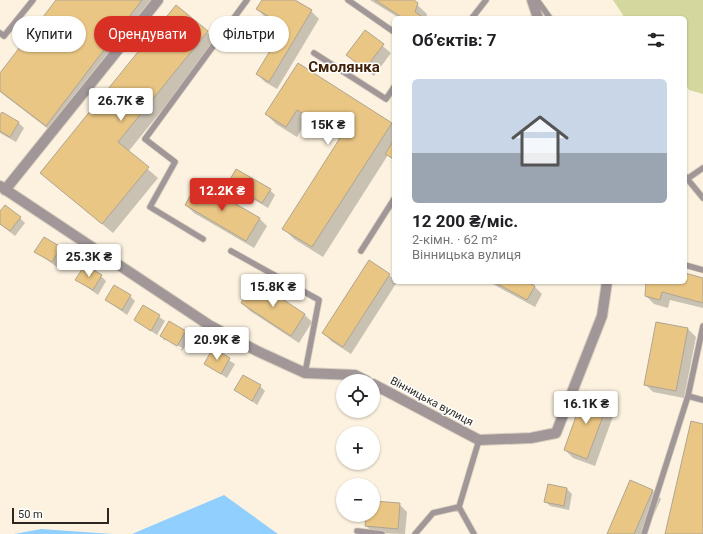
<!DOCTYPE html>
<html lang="uk">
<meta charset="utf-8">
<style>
:root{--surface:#fff;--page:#f6f6f6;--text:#202124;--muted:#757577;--accent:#d93025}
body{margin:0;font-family:Roboto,sans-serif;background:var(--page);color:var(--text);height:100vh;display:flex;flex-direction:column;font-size:15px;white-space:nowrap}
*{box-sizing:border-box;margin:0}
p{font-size:13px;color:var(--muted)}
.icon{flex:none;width:22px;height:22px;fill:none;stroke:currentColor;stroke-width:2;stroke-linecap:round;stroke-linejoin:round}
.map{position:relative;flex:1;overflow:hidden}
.panel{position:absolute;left:392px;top:16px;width:295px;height:268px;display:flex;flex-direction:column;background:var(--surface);border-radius:6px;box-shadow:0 1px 3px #0004}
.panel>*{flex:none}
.banner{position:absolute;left:12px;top:16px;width:320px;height:36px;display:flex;gap:8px}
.fabs{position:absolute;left:336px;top:374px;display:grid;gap:8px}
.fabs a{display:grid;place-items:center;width:44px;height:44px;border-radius:50%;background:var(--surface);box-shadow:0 1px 3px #0004;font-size:20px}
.scale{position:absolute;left:12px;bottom:10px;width:97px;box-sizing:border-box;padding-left:4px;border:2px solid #2c2821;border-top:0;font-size:11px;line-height:14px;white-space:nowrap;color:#2c2821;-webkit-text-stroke:3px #fff;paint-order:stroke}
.price{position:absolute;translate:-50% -34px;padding:0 9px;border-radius:4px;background:#fff;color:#222;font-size:13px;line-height:26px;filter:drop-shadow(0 1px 2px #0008)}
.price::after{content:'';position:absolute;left:50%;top:24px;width:12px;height:9px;margin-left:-6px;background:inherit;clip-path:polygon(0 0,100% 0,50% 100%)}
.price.active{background:var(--accent);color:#fff}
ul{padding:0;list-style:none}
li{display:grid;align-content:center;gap:8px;height:212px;padding:0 20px}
li span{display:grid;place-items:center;height:124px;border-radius:6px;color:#555}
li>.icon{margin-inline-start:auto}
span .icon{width:72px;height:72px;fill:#fffc;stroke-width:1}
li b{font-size:17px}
h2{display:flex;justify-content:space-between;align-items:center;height:48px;padding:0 20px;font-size:17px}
.pill{padding:0 14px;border-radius:18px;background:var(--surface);box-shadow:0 1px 3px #0004;font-size:14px;line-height:36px}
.pill.active{background:var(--accent);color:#fff}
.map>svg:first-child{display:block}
</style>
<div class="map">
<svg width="703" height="534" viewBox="0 0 703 534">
<rect width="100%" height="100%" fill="#fcf2df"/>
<path fill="#d4d79e" d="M613,0H703V94L689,90L685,83V18H625Z"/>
<path fill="#91cfff" d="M224,495L278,534H132Z
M41,529L113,534H14Z"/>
<path fill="#0003" d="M57,0H160L56,135L0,92V75Z
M263,0H293L311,11L319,19L277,89L265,82L257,74L285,28L265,17L257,9Z
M370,0H412L427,14L426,18H399Z
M365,31L391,53L374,76L347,54Z
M207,32L217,42L128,152L158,178L113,233L41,173Z
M298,64L394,126V161L388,155L323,257L294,239L284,229L340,140L307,120L297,137L276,124L266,114Z
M0,117L19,123L24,128L16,142L0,133Z
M229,183L270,190L275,195L268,208L234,188Z
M186,205L259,218L267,226L254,248L194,213Z
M0,213L20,218L25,223L15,236L0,224Z
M60,248L65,253L57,267L36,252Z
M685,274L703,279V308L670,300L668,308L654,304L646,296L647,282H685Z
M389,275L394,279V282H397L351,354L331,341L324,333Z
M101,276L106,281L98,295L77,280Z
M255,282L305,315L312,322L299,343L250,311L242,303Z
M489,282H526L534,286L542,294L535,307Z
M130,296L135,301L127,315L106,300Z
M143,306L165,321L157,335L135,320Z
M657,323L688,329L696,337L684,398L653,392L645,384Z
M185,332L191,337L182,351L166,341L181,350L182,348L165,338V341L161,336Z
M213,350L235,364L227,378L205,364Z
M260,386L265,391L257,405L236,390Z
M608,400L616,408L595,466L573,458L565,450Z
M631,482L653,491L661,499L645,534H608Z
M567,489L572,494L569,510L550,506L545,501Z
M373,502L399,504L407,512L405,534L374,533L366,526L367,515H373Z"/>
<path fill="#eac684" stroke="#afa593" d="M56,0H142L46,126L0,91V73Z
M262,0H295L312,10L269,82L256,74L285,26L256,9Z
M375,0H414L418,3L415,12L424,18H403Z
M176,5L208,31L118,142L149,167L102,224L40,173Z
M365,30L384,44L365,69L346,55Z
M298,63L392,123L312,247L282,229L340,138L297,110L286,127L265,114Z
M2,112L19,122L10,137L0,131V115Z
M394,140V159L385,154Z
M236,169L271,189L262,203L228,183Z
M198,182L260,218L246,241L185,205Z
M5,205L21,217L10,231L0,224V211Z
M44,237L61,247L52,262L34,252Z
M369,260L390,274L343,347L322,333Z
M85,265L102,275L93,290L75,280Z
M685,273L703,278V303L662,292L660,300L645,296L646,282H685Z
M255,281L305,314L291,336L241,303Z
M494,282H528L535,286L527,300Z
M114,285L131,295L122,310L105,300Z
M143,305L160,315L151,331L134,320Z
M169,321L186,331L177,346L160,336Z
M656,322L688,328L676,391L644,385Z
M213,348L230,358L221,374L204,364Z
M243,375L261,385L252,401L234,390Z
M585,391L609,400L587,459L564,450Z
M691,421L703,424V534H665Z
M630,480L653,490L634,534H607Z
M548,484L567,488L564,506L544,502Z
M373,501L400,503L398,529L365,526L366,515H373Z"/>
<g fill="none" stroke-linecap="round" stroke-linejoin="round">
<defs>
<path id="lane" d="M348,0L394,32
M537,0L550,18
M472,18L486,0
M0,33L4,36L33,0
M314,53L386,99L394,87
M685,176L703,198
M687,179L703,168
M203,239L150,207L175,162L145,139L247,0
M231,251L319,300L305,373
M361,251L394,199
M685,265L703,270
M703,326L688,396L703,400
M357,531L382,534
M415,534L433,513L459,507
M474,534L459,507L479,440
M644,534L688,396"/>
<path id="street" d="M532,0L538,18
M0,186L209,325L257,351L305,373L355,375L367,381
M5,190L158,0
M373,384L479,440L531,438L556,433L602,316L607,282"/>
</defs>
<use href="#lane" stroke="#d7cebd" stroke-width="7"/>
<use href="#street" stroke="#d7cebd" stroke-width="12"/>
<use href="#lane" stroke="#a19798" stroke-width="5.5"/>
<use href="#street" stroke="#a19798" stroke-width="10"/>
</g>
<g text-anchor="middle" stroke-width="3" stroke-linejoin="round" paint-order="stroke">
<g font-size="11" fill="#2c2821" stroke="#fff">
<text transform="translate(432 401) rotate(28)" y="4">Вінницька вулиця</text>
</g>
<g font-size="15" font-weight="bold" fill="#412208" stroke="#fff">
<text x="344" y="72">Смолянка</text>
</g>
</g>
</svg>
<div class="fabs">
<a><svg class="icon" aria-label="locate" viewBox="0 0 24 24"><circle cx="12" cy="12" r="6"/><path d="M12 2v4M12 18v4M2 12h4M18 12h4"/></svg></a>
<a>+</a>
<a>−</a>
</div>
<div class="scale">50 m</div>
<b class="price" style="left:121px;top:122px">26.7K ₴</b>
<b class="price" style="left:328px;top:146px">15K ₴</b>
<b class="price active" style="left:222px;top:212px">12.2K ₴</b>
<b class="price" style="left:89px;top:278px">25.3K ₴</b>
<b class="price" style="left:273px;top:308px">15.8K ₴</b>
<b class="price" style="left:217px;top:361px">20.9K ₴</b>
<b class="price" style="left:586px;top:425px">16.1K ₴</b>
<div class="banner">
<a class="pill">Купити</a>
<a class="pill active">Орендувати</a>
<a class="pill">Фільтри</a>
</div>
<section class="panel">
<h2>Об’єктів: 7<svg class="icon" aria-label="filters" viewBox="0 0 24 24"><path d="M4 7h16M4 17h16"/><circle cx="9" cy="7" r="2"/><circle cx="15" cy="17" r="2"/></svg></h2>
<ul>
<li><span style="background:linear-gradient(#c9d6e8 60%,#9aa5b1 0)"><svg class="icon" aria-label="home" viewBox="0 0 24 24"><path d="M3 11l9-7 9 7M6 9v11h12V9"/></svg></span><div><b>12 200 ₴/міс.</b><p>2-кімн. · 62 m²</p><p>Вінницька вулиця</p></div></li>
</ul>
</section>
</div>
